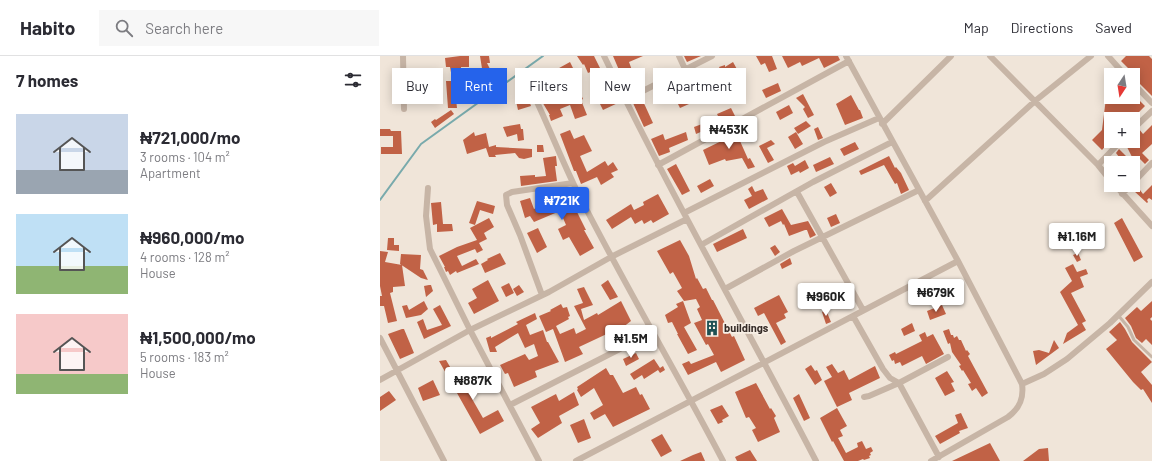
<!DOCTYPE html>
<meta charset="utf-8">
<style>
:root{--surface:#fff;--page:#f7f7f7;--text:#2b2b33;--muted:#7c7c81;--line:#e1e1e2;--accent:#2563eb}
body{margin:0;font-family:Barlow,sans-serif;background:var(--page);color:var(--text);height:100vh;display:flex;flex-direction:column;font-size:15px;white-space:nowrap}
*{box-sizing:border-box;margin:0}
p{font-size:13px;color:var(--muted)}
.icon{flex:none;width:22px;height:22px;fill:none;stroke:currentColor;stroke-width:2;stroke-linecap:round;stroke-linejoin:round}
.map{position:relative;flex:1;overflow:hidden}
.sheet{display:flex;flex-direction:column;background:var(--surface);width:380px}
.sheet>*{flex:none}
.hud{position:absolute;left:12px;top:12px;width:380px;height:36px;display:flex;gap:8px}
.needle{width:26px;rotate:192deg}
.buttons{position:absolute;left:724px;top:12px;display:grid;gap:8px}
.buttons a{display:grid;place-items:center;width:36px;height:36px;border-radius:0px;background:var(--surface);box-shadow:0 2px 10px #0003;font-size:20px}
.price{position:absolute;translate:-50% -34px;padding:0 9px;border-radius:4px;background:#fff;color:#222;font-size:13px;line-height:26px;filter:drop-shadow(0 1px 2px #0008)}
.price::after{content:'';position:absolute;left:50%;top:24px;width:12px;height:9px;margin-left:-6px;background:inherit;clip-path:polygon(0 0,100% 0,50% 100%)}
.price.selected{background:var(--accent);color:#fff}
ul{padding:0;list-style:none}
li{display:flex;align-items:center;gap:12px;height:100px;padding:0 16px}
li span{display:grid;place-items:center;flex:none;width:112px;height:80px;border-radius:0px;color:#555}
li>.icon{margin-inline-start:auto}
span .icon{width:48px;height:48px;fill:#fffc;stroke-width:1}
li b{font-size:17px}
h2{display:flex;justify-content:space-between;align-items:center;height:48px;padding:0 16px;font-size:17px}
.pill{padding:0 14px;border-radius:0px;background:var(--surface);box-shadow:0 2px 10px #0003;font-size:14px;line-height:36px}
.pill.selected{background:var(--accent);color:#fff}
header{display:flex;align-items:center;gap:24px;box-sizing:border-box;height:56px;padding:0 20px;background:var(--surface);border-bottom:1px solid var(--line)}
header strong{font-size:19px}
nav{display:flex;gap:22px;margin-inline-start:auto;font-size:14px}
.search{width:280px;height:36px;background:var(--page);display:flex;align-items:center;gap:10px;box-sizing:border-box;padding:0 14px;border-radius:0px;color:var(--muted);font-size:15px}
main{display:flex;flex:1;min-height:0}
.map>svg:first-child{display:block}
</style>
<header>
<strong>Habito</strong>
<div class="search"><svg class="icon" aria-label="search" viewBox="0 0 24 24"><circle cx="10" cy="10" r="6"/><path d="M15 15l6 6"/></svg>Search here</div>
<nav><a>Map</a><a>Directions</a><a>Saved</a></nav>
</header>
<main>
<section class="sheet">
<h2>7 homes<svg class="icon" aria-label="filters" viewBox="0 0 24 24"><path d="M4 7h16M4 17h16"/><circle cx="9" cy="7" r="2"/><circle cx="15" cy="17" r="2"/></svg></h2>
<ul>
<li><span style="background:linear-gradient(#c9d6e8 70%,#9aa5b1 0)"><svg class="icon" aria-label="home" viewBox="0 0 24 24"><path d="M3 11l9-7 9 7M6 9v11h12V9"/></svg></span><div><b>₦721,000/mo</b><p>3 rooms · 104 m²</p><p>Apartment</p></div></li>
<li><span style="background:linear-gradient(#bfe0f5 65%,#8fb573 0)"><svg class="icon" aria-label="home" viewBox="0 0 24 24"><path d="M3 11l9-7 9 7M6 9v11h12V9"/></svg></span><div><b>₦960,000/mo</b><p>4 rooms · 128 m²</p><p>House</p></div></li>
<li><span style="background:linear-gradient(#f6c9c9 75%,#8fb573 0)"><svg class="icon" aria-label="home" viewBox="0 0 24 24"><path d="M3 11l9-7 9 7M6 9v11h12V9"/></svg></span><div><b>₦1,500,000/mo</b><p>5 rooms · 183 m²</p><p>House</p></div></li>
</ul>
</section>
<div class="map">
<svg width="772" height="405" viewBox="0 0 772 405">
<rect width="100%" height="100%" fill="#f0e5d9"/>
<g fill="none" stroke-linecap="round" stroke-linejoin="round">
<path stroke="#79aaac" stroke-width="2" d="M0,144L41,88L163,0"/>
</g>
<path fill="#c16246" d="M80,0H89V11H81L82,21L72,22L70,11H66L65,2Z
M100,0H109L110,7H107L115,23L104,25Z
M197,0H214L220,12L208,17L204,8L203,9Z
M233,0H263L249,6L256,25L244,30L238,14H239Z
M304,0H321L307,6Z
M376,0H392L397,13L389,16L385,7L381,9Z
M402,0H458L460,4L444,12L439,2L422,10L420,6L408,12Z
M746,0H769L772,3V40L756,24L753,22V19H749L752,16L741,5Z
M190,6L194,14L186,19L195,33L198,32L203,43L201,44L207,59L195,63L190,49L180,53L183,60L171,65L169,59H170L161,44L159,41L157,42L153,35L159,31L157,27L170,17Z
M353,6L358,15L351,16L350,15L342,18L339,11L345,9V11Z
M335,16L336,22L327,25L332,36L325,39L319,22Z
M35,19H44V41H34Z
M66,25H74L77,52H68Z
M398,27L401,35L386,42L382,34Z
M303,28L309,42L305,44L309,48L300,52L291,34Z
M352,35L356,44L350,46L346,37Z
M423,38L434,59L428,62L423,53L425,51L416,42Z
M471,39L479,54H480L483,62L465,69L456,48Z
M237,40L240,46L223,54L220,48Z
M148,41L151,50L138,54L136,45Z
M731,41H756L765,50L752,63H731V84L722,94L712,84L722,74L726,42L728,44Z
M262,43L273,67L264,71L253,47Z
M409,49L413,57L400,64L396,56Z
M351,52L355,60L341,66L337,58Z
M71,54L74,58L55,72L51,66L55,63L56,64Z
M330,65L332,71L316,78L314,71Z
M426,65L431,70L418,78L414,72Z
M140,68L141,73H143L144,84L138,85L137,78L127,81L123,71Z
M772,69V88L762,97L769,104L765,108L758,101L754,105L745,87V85H760L754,77L759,73L763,78Z
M438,71L443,82L438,84L434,73Z
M0,73H10L11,75H21L22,98H1V91H13V80H0Z
M366,73L370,80L360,85L368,103L370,102L375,111L368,113L362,102L346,105L345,103L329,109L323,94Z
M190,74L194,83L204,79L212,95L200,100L207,116L225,105L228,110L233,106L238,114L231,117L234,121L221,129L217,121L201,128L196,115H194L180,78Z
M94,76L95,80L106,77L109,91L116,89V91L152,93V101L144,103L139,102L135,97L115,99L116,101H109L106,92L87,98L83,84Z
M306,76L308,84L289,92L290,96L279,100L271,83L283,78L285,84Z
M416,76L423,88L415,93L408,81Z
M391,84L395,88L387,92L394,104L388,107L379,90Z
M475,86L479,93L464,100L460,93Z
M157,89H163L164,96H157Z
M739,93L753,107H733L739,101L736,97Z
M176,100L177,110H175L177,125L141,130L140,120L155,119V121L166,120L163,102Z
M509,100L515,112L516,111L521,117L529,134L521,138L517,127L515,128L504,109L481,119L479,115Z
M450,101L454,108L436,116L433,109Z
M425,104L429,112L420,117L419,115L411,119L407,110L413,107L415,110Z
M296,108L310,135L302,139L287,113Z
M330,123L334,130L321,137L317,130Z
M451,127L457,137L450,141L444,131Z
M772,129V144L769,142L767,144L768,146L767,147L754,135L757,130L763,138Z
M372,130L375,136L383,133L388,143L369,153L364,144L372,140L368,133Z
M186,137L194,156L196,154L206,174H204L214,192L200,200L189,181L183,184L178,173L186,169L180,155L154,166L150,160L145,162L140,145L150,142L154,153L166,147V146Z
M278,138L289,158L273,167L271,164L264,168L262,164L255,168L251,161L232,173L226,164L251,148L254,154L264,149L263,146Z
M97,145L115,150L113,158L100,154L95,169L89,167Z
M61,146L63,168H72L73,175L57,176V168L53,169L51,147Z
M402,153L411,169L428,165L436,179L430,182L427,174H425L409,180L404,168L403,169L401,165L389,171L384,162Z
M456,158L460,167L451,171L447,162Z
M109,162L114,171L104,177L107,183L99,187L103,194L97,197L95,193L77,200L82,210L96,203L99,208L77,217L76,215L70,219L68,215L66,216L64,211H65L59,200L77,191L97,184L90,172Z
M742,162L763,201L754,206L734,167Z
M158,172L167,191L157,197L147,177Z
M363,173L367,182L337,196L333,188Z
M8,182H14V189H19V195L7,194Z
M300,184L309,200L316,223L317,222L323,233L326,232L332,244H333L352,281L354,280L365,304L341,316L336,306L308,319L302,308L309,305L311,308L334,299L328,288L326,289L314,267L322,264L317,253L320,251L316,243L304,245L297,235L302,232L293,216L290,218L277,195Z
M395,189L400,196L395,200L390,192Z
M0,195L8,196L5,206L22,209L25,230L13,231V236L10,237L17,265L8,267L4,250H0V240H2L0,230Z
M120,197L126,208L105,217L101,208L108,204L107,203Z
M698,197L701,204L697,206L693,199Z
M21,198L41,199L40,213L43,214L48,224L41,222L20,208Z
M410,202L412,208L402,213L400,208Z
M693,208L697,216L706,213L708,218L700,221L704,231L691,237L706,265L702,267L706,274L683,288L687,277L698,269L680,236L692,225L685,212Z
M108,224L119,245L94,258L88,247L97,242L92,233Z
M228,224L238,241L230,244L221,229Z
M129,227L134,237L126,241L121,231Z
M548,228L552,235L542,241L538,234Z
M49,229H51L53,235L46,241L44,230Z
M139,229L144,236L137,240L133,233Z
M204,231L213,249L201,253L204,264L217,257L218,259L241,245L251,265L238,275L242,283L235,286L231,276L199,291L203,298L185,306L173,273L166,276L159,260L171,255L170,254L181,248L183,252L187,251L190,260L188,261L189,263L176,270L180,278L194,272L196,278L206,273L194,250L203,247L197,233Z
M437,231L442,243L435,247L429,234Z
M458,235L462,246L453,249L449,239Z
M399,239L408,256L404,258L406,262L396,267L406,286L401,289L384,257L378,260L374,252Z
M44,245L48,253L41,259L26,262L22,250L27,249L29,254Z
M303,245L311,267L304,271L317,294L308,298L297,278H298L292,266L288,267L285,259L298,251L296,248Z
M772,245V261L770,263L772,265V289L766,283L762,287L756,282L751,270L745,262L757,251L761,255Z
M60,249L71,270L44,283L37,266L43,263L47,274L62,269L53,253Z
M562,249L566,258L550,264L547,255Z
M446,254L451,266L446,268L442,256Z
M155,257L157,263L146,269L150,279L163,274L167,286H168L179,306L155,315L157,321L134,331L128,317L125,318L120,309L145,298L149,304L158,300L154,288L145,292L138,277L115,291L117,296H110L106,282L111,280V282L138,268L136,266Z
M740,266L745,273L752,286L772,306L761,316L772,329V347L763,333L761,334L753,326L726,293L737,284L729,276Z
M532,267L535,275L524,280L521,273Z
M22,273H24L34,297L20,303L8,278Z
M569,273L571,279H573L574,282L577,280L579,284H581L586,295L587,294L590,298L588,300L608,337L602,341L596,332L592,335L588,328L591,327L583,314L582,315L579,310L581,309L572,296L570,287L568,288L563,275Z
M545,276L547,281L553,278L564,298L546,308L542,300L522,310L520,306L515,308L514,304L512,305L509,299L515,296L516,298L542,285L539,279Z
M674,284L679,292L656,309L653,295L659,294L669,297Z
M256,297L259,303L246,310L243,303Z
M274,303L280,312L283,310L285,314L280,317L278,314L264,323L262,319L254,324L250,318Z
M66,304L83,333L102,322L107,332L91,341L103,362L118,354L124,365L100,378L59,305Z
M452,308L458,317L464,314L469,324L495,310L500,322L469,337L472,344L457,351L444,325L452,321L446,311Z
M431,309L435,315L437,314L442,324L435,329L425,313Z
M226,312L230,319H233L243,337L256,331L260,339L262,338L270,353L233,371L225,358L214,364L210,357L223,349L214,332L201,341L197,334L198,333L197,331Z
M567,315L574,326L571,327L575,335L565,340L555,322Z
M53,324L60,339L43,345L38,332Z
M376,327L390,353L391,352L396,360L394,362L400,376L378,386L372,374L376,372L369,361L366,362L355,336Z
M9,335L16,344L0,355V341Z
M194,336L199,349L179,360L182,367L158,382L151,373L160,367L151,351L176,338L179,345Z
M419,338L430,362L424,365L413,342Z
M342,349L349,360L342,364L343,366L338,368L330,354Z
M457,352L467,370L460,374L463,380L458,382L466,397L478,391L477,387L482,385L486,393L491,391L493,395L490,397L491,399L489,400L490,402L484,404L483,403L478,405H464L453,385L452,386L440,362Z
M581,357L588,372L579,375L580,377L560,388L555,380L578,367L575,359Z
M204,363L211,382L198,387L190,369Z
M282,378L292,395L281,401L271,384Z
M610,387L620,405H572Z
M668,392L669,405H643L659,393Z
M370,394L377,405H357L355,401Z
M321,396L325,405H300L313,399Z"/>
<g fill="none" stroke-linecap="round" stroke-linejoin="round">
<path stroke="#c7b5a6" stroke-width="3" d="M738,259L748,271L754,284L772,301"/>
<path stroke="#c7b5a6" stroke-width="6" d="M23,0L24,53
M224,0C290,137 366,270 436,405
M299,0L305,13
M466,0L578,205L642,328C644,342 640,352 628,361L551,405
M610,0L718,109L731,125
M728,0L745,19
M753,27L772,47
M245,44L332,0
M157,46C171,76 183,107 198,137C244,228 296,315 343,405
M502,68L571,0
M753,73L772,55
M278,109L469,5
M718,109L741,85
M753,127L772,107
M735,129L772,170
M48,132L46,160L50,193L90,274L159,405
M417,136L483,254
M742,138L751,129
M545,145L655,45L711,0
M304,157L444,86L499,62
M321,189L433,126L512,86
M345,233L414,195L539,134
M162,239L140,179L127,149L126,139L132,136L193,127
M473,260L503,313L510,322L519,327L559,401
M0,282L64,405
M0,324L90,274L169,236L231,201L307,163
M642,328L664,318L687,303L730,267L772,226
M484,341L489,340L519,327L568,301
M130,349L273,276
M196,405L578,205"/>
</g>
<defs>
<symbol id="building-bare" viewBox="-9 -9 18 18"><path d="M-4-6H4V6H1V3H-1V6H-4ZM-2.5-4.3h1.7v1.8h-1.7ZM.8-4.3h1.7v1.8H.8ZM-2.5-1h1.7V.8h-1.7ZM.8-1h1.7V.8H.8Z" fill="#1e5053" stroke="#f8efe5" stroke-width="2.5" paint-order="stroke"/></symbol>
</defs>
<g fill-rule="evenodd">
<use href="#building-bare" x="321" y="261" width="22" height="22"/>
</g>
<g text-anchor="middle" stroke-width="3.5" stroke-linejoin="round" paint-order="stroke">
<g font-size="11" font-weight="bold" fill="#342a26" stroke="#f8efe5" text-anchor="start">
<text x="344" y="276">buildings</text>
</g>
</g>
</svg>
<div class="buttons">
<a><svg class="needle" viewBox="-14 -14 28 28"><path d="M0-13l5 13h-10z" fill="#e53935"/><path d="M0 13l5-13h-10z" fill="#7c7c81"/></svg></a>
<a>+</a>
<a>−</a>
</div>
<b class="price" style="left:349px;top:94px">₦453K</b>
<b class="price selected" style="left:182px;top:165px">₦721K</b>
<b class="price" style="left:697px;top:201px">₦1.16M</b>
<b class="price" style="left:556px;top:257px">₦679K</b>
<b class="price" style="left:446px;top:261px">₦960K</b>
<b class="price" style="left:251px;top:303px">₦1.5M</b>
<b class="price" style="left:93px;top:345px">₦887K</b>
<div class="hud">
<a class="pill">Buy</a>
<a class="pill selected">Rent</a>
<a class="pill">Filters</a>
<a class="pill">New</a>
<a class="pill">Apartment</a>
</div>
</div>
</main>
